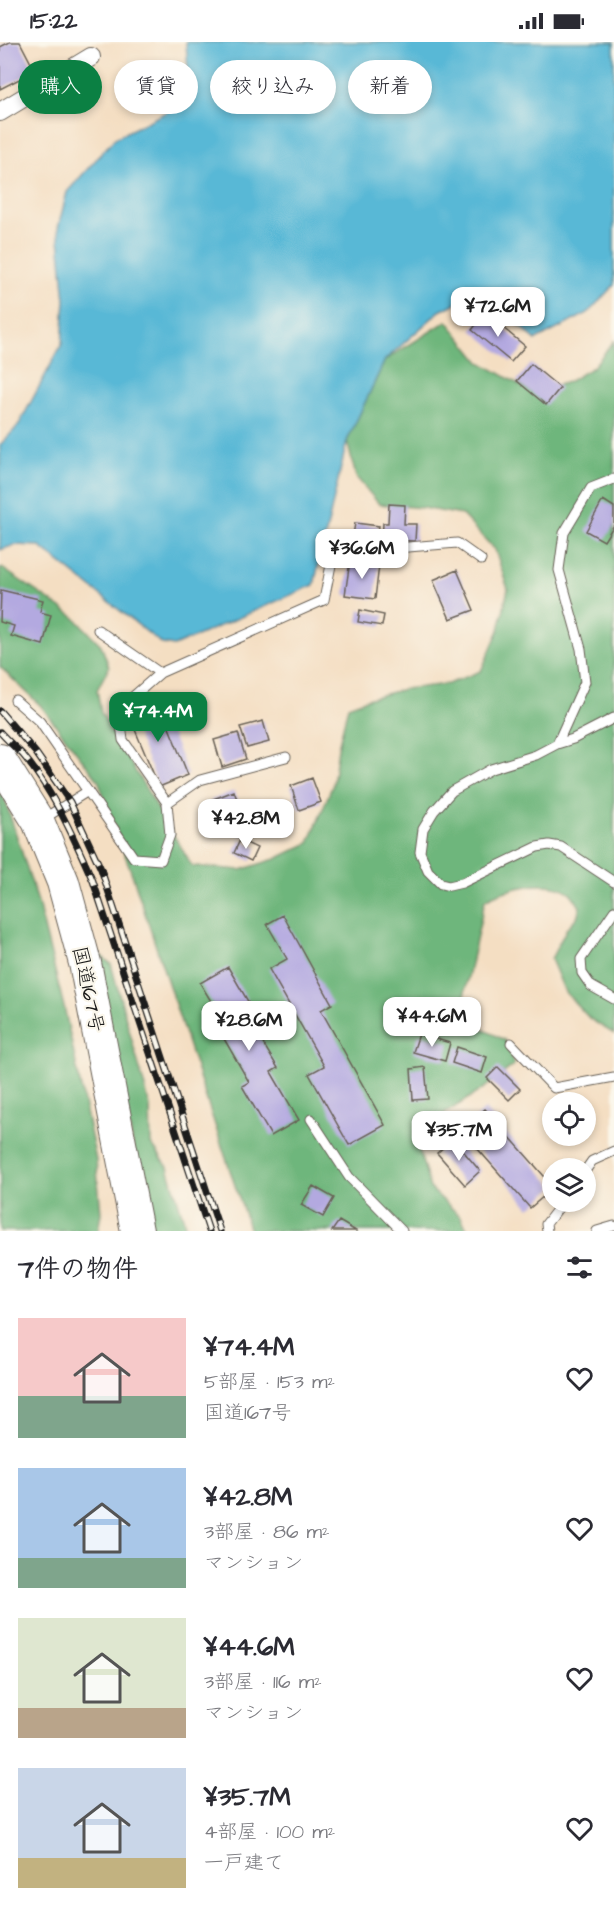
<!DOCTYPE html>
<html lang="ja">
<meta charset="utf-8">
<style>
:root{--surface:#fff;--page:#f7f7f7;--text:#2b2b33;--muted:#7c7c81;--accent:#0b8043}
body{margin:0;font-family:"Architects Daughter","Klee One",sans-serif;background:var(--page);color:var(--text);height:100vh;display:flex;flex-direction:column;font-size:22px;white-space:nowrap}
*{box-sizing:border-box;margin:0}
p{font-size:20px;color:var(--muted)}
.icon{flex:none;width:33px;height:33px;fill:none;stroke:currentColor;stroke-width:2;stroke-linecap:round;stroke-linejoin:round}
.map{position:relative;height:1189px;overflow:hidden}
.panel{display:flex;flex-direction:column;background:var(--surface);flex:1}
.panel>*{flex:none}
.hud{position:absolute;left:18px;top:18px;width:579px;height:54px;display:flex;gap:12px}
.buttons{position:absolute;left:542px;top:1050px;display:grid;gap:12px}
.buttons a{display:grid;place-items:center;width:54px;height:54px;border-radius:50%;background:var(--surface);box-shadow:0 3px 9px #0003;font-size:30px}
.price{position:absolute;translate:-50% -51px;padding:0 14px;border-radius:12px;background:#fff;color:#222;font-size:20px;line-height:39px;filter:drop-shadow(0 2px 3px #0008)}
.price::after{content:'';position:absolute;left:50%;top:36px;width:18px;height:14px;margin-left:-9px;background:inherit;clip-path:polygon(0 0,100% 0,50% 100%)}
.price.on{background:var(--accent);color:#fff}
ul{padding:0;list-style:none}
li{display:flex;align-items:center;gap:18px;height:150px;padding:0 18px}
li span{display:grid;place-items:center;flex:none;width:168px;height:120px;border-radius:0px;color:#555}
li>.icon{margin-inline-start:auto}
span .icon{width:72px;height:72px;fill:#fffc;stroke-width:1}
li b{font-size:26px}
h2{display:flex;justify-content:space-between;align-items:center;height:72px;padding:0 18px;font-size:26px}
.chip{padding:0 21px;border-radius:27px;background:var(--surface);box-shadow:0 3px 9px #0003;font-size:21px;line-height:54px}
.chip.on{background:var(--accent);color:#fff}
.status{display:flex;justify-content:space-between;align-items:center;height:42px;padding:0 30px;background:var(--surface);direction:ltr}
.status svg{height:16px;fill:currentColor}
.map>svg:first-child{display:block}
</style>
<div class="status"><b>15:22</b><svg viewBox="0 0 49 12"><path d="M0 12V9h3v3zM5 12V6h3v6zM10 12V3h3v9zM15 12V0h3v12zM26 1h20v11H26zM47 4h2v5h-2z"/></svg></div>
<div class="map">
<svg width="614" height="1189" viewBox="0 0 614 1189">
<rect width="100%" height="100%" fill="#fbf7ec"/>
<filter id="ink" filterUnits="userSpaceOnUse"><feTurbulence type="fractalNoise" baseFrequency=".0167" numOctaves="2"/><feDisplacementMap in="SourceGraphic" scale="12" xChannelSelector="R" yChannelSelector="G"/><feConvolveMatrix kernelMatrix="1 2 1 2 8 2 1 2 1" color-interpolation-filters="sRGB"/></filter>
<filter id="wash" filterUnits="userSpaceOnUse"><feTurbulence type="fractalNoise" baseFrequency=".008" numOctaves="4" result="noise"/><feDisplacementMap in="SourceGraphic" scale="24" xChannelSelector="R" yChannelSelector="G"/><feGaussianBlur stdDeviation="1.35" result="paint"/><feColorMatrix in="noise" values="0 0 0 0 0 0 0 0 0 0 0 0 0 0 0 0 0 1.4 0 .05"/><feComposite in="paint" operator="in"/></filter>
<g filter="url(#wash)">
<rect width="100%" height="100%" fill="#f4dec2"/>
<path fill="#6eb67c" stroke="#45694c" stroke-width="1.5" d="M447,279L480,320L532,350L568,340L593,325L614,299V992L590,977L565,950L551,917L567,886L577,875L580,865C577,860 573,853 569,850C548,835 505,847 485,858L465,949V971L478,985L505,998L514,1023L483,1047L441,1074L418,1104L430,1146L461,1175L468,1189H250L133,835L98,738L41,664L0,625V527L2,526L74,575L101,603L109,625L97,648L101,671L192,824L241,828L278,816L309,801L333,742L338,706L348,664L367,657L404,647L448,642L481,629L499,588L508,547L495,508L462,473L423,466L379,462L356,435L347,399L385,318Z
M0,751L4,755L37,857L65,969L96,1118L101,1171L98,1189H0Z
M99,912L111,922L150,1064L151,1102L168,1125L187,1189H150L98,925Z"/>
<path fill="#58b8d6" stroke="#3a6a79" stroke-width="1.5" d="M186,0H614V243L588,271L536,298L480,249L440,269L385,318L347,399L314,543L174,604L162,602L39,504L15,503L0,508V403L18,384L62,302L65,258L58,186L67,150L115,96L190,58Z"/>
<g id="blocks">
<path fill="#b3a9e0" d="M10,0H20L35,29L0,47V5Z
M163,38L171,56L149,67L140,48Z
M485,271L525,304L511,320L472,288Z
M531,322L560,346L546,363L517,339Z
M603,458L614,465V483L604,499L586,489Z
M389,462L405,463L404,482H416L415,499L382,498L383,481H388Z
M355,481L379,484L376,497L353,494Z
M350,519L379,523L375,557L345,553Z
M457,528L474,568L450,577L433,538Z
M1,548L43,558L40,570L51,573L43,603L11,594L14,584L0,580Z
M360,568L384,573L382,584L358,580Z
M158,658L188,733L159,745L128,671Z
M263,679L269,700L247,706L240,685Z
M238,691L246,717L222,725L214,698Z
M312,736L321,760L299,768L291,744Z
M234,749L245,780L222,788L211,758Z
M256,779L259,789L240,794L237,785Z
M240,798L257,806L251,819L234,811Z
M283,873L332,962L321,968L385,1083L349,1103L309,1032L324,1024L269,927L287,917L267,882Z
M228,925L253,968L245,972L278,1026L271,1030L299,1078L271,1094L242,1044L249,1040L216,983L223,979L200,941Z
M419,992L450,1001L445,1019L413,1010Z
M457,1005L487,1015L482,1031L452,1021Z
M425,1025L428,1057L413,1058L411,1027Z
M498,1025L520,1047L509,1058L487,1036Z
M485,1067L552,1143V1147L530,1166L461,1088Z
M453,1097L480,1129L465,1143L437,1111Z
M313,1144L334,1156L323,1175L301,1163Z
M339,1179L356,1189H332Z"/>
</g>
</g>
<g filter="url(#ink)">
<use href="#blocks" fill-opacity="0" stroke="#686056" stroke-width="1.5"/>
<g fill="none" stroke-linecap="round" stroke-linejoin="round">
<defs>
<path id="lane" d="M98,588L160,631
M15,658L40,680L134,816L161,818L170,793L167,761L123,698L119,667L160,631L324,558L336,498L384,507L457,501L481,518
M614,676L573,697L557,702L536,713L491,727L452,749L434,769L423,787L420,810L428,829L441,842L449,844L462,841L537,805L549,803L561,805L614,840
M557,702L585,640L581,607L559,528L564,491L591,446L614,437
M167,761L200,738L286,715
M43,777L88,749
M614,869L581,917L582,931L591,944L614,957
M511,1001L554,1046L614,1035
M311,1077L349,1135L402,1189
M585,1129L592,1119L614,1109
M547,1189L546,1182L563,1160
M597,1189L614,1184"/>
<path id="street" d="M0,70L91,15"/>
<path id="highway" d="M0,718L38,779L63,840L85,921L137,1189"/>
</defs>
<use href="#lane" stroke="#686056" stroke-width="11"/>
<use href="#street" stroke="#686056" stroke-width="20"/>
<use href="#highway" stroke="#686056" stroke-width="34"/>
<use href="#lane" stroke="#fff" stroke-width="9"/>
<use href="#street" stroke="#fff" stroke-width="18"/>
<use href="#highway" stroke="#fff" stroke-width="32"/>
<defs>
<path id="rail" d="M0,669L36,711L70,760L101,827L220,1189
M0,690C7,698 15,705 23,713C54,750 74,796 93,839L209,1189"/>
</defs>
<use href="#rail" stroke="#1c1c1c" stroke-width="7"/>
<use href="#rail" stroke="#fbf7ec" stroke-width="4.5" stroke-dasharray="14" stroke-linecap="butt"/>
</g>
</g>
<g text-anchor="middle" stroke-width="4.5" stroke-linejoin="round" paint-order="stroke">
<g font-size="20" fill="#1c1c1c" stroke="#fbf7ec">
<text transform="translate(89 947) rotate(78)" y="7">国道167号</text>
</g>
</g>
</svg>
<div class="buttons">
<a><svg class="icon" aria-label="locate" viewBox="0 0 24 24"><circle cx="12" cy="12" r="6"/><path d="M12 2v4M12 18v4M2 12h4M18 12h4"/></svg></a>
<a><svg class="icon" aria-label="layers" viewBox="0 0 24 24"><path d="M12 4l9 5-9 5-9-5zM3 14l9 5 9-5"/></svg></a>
</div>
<b class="price" style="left:498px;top:296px">¥72.6M</b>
<b class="price" style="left:362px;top:538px">¥36.6M</b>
<b class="price on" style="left:158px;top:701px">¥74.4M</b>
<b class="price" style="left:246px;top:808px">¥42.8M</b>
<b class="price" style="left:432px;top:1006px">¥44.6M</b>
<b class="price" style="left:249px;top:1010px">¥28.6M</b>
<b class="price" style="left:459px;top:1120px">¥35.7M</b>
<div class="hud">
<a class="chip on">購入</a>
<a class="chip">賃貸</a>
<a class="chip">絞り込み</a>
<a class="chip">新着</a>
</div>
</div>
<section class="panel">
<h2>7件の物件<svg class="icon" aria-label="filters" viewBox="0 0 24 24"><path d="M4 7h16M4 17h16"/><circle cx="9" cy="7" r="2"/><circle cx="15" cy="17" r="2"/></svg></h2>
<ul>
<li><span style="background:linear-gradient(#f6c9c9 65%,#7fa58c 0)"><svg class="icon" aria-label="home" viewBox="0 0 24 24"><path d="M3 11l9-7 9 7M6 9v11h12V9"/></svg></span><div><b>¥74.4M</b><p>5部屋 · 153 m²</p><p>国道167号</p></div><svg class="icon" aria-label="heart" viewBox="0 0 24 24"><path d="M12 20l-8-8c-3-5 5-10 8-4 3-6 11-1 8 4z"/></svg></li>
<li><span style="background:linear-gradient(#a9c7e8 75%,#7fa58c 0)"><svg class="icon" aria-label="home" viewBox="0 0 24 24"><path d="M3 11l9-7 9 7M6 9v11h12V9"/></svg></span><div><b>¥42.8M</b><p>3部屋 · 86 m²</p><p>マンション</p></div><svg class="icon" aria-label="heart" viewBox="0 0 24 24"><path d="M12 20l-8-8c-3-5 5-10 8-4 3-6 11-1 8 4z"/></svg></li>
<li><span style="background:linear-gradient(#dfe7d0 75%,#b9a48a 0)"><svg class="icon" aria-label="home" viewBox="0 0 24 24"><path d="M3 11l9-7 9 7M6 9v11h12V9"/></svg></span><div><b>¥44.6M</b><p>3部屋 · 116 m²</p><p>マンション</p></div><svg class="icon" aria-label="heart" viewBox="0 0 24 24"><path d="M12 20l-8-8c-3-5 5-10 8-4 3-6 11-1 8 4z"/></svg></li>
<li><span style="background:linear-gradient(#c9d6e8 75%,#c2b280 0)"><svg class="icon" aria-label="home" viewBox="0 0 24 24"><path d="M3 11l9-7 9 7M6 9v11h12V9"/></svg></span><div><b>¥35.7M</b><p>4部屋 · 100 m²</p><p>一戸建て</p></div><svg class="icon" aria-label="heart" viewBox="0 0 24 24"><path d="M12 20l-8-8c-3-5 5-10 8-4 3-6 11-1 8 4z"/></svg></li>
</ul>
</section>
